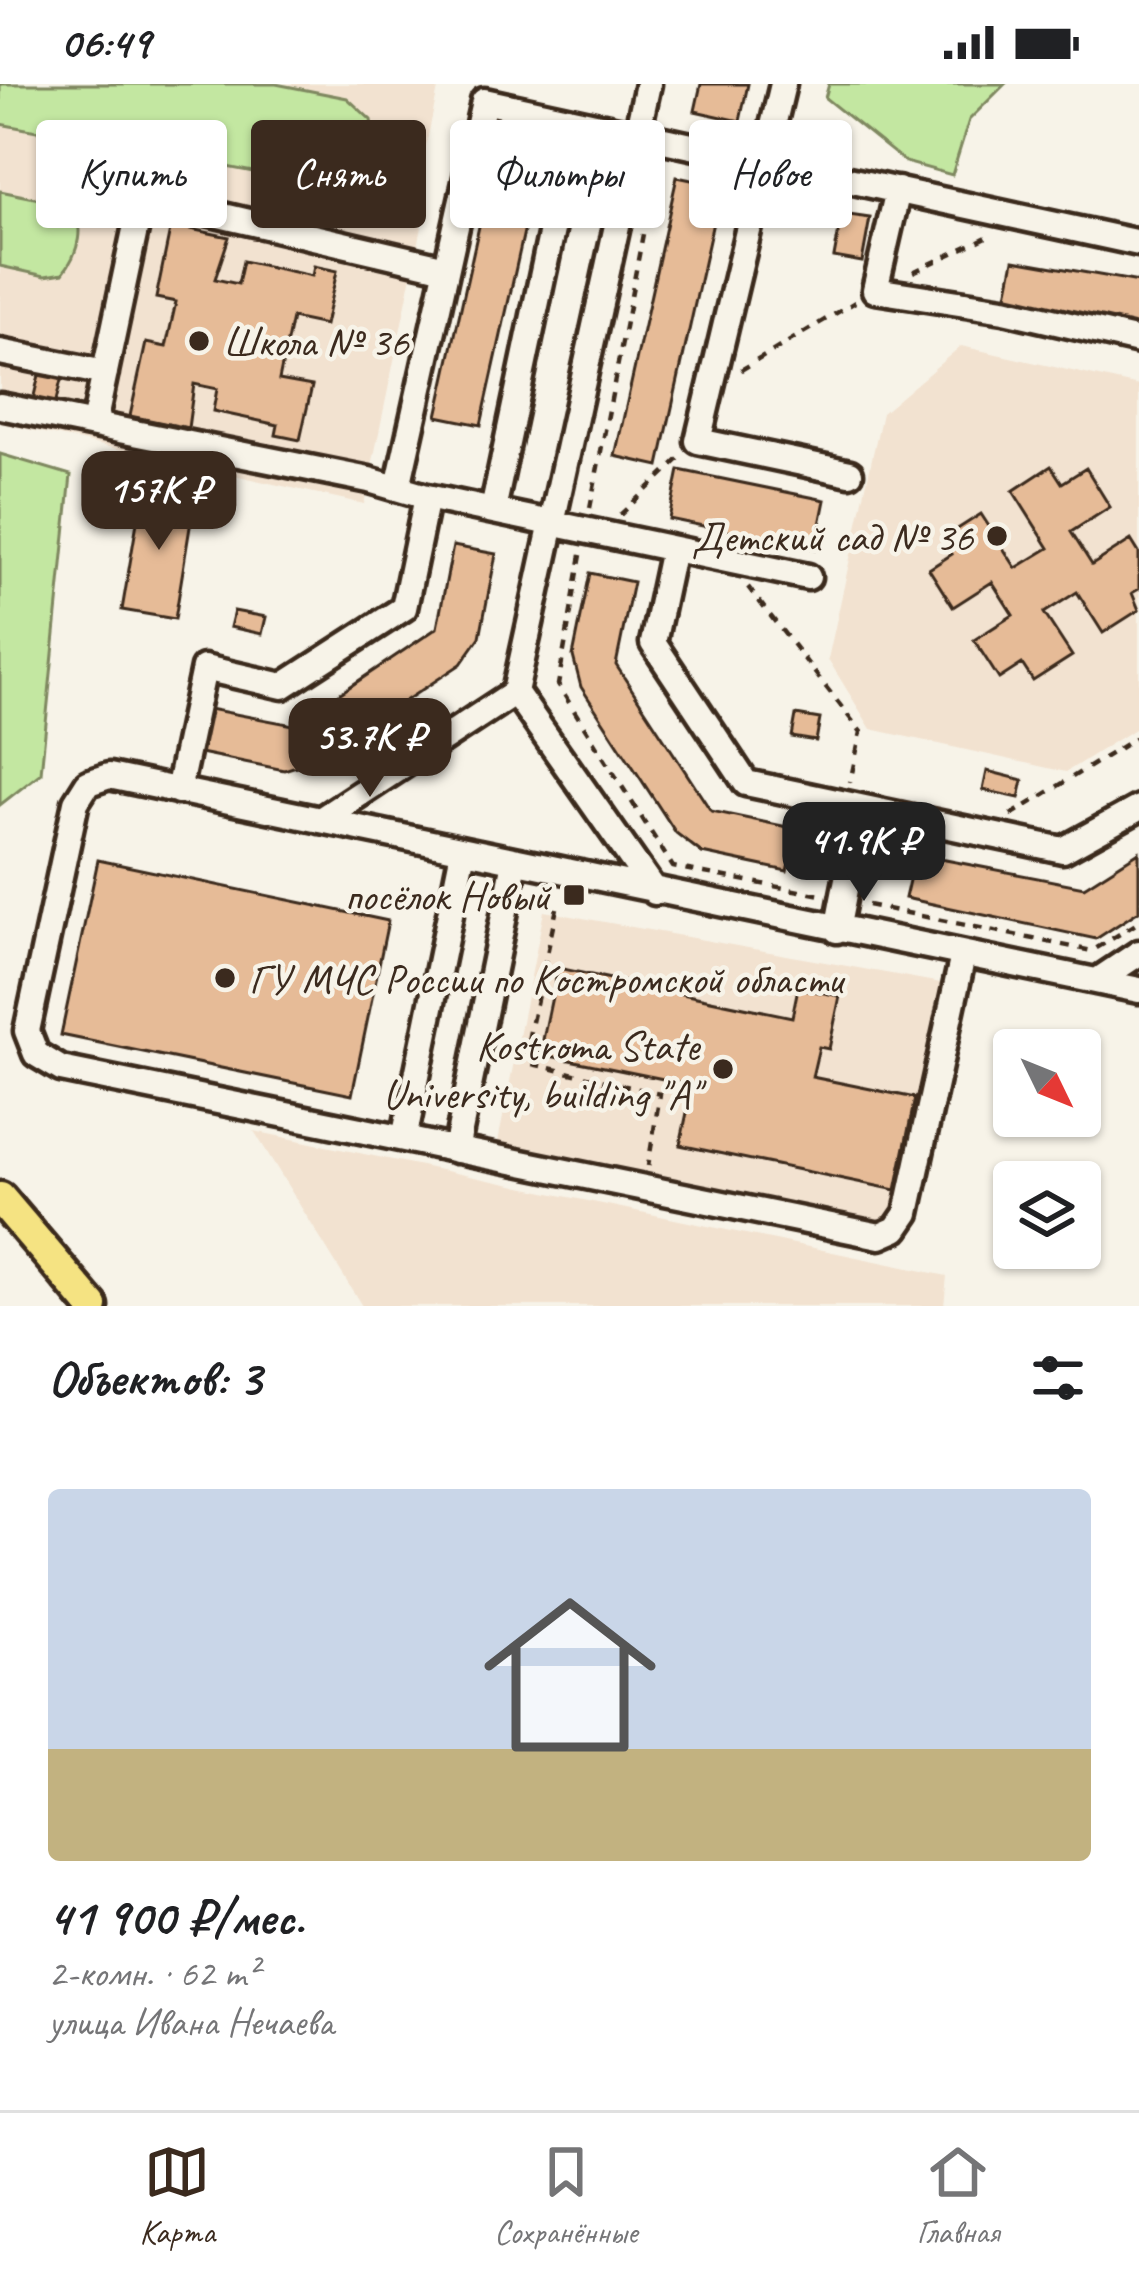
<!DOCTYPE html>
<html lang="ru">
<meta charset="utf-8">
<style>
:root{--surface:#fff;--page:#f2f2f2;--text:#202124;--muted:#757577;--line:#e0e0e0;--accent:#3b2a1e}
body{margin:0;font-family:Caveat,sans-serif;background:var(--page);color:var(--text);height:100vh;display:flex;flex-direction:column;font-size:45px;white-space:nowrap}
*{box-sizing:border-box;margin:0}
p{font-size:39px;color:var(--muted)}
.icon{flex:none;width:66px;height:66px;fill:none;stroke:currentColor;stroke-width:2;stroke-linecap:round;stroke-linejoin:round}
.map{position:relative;height:1222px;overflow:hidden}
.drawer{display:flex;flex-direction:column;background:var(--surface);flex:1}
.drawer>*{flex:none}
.banner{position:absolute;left:36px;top:36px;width:1068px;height:108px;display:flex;gap:24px}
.needle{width:78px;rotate:133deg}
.tools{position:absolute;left:993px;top:945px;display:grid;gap:24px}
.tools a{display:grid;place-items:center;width:108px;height:108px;border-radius:12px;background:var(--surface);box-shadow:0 3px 9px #0004;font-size:60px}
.price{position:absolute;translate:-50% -102px;padding:0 27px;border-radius:24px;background:var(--accent);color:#fff;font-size:39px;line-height:78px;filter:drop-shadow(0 3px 6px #0008)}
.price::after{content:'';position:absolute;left:50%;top:72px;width:36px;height:27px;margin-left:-18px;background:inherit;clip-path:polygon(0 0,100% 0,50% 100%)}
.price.on{background:#222;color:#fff}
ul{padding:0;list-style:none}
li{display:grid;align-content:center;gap:24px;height:636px;padding:0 48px}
li span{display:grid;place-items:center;height:372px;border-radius:12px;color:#555}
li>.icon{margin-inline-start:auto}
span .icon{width:216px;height:216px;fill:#fffc;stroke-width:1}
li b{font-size:51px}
h2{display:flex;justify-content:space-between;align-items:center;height:144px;padding:0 48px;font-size:51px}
.pill{padding:0 42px;border-radius:12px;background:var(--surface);box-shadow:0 3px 9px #0004;font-size:42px;line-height:108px}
.pill.on{background:var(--accent);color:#fff}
.status{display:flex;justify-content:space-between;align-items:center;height:84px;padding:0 60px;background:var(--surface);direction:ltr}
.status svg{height:33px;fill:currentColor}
.tab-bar{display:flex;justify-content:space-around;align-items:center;height:168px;border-top:3px solid var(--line);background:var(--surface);font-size:33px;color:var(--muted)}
.tab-bar a{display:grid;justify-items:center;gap:6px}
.tab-bar .on{color:var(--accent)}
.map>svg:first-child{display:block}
</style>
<div class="status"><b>06:49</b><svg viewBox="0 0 49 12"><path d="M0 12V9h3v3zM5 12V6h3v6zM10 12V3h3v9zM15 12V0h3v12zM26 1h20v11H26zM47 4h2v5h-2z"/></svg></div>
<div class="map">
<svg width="1139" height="1222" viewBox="0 0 1139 1222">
<rect width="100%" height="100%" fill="#f7f3e8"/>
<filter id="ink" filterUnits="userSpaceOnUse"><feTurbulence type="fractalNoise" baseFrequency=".00833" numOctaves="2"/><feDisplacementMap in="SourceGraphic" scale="24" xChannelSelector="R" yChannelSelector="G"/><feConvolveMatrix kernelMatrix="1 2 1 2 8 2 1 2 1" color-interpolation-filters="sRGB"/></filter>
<g filter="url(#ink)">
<path fill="#f2e2d0" d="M0,0H439L411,133L422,143L364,420L0,339Z
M961,262L1139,302V642L1066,688L871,645L828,575L882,329Z
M544,827L952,901L901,1127L877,1146L496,1068Z
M254,1047L947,1192L944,1222H362Z"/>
<path fill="#c3e7a1" stroke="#7f8860" stroke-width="3" d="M0,0H276L347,14L371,36L376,66L357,96L327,102L0,40Z
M829,0H1005L969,36L952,91L905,78L825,14Z
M0,107L69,121C87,140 78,170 63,189L45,192L0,182Z
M0,370L71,391L41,689L0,721Z"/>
<path fill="#e6bb97" stroke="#3b2a1e" stroke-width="3" d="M701,0H748L740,37L695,27Z
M499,52L543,62L481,341L437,332Z
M677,93L721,102L659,382L615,372Z
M842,130L870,134L862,178L834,173Z
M171,141L229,153L215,195L238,200L243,177L312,192L314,182L337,187L325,241L292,234L279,296L312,302L300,356L276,351L278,341L213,327L217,305L194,300L188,344L130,332L146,259L166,263L176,218L156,214Z
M1014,176L1139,198V250L1004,226Z
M41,283L63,288L55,321L33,316Z
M1051,382L1062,399L1086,384L1110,423L1071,448L1092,481L1131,456L1139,469V505L1132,509L1139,526L1103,549L1077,508L1044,529L1072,572L1033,597L1022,580L999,595L974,556L1013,531L992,498L953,523L929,485L952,470L942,455L981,430L1016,484L1049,464L1013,407Z
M679,386L825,416L815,465L669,435Z
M143,403L195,412L175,535L122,526Z
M453,462L496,470L480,553L461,580L316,676L284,686L200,669L209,625L293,641L437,544Z
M590,489L633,498L616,581L711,727L797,745L787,787L702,769L676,749L581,603L573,572Z
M234,527L266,533L262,550L230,543Z
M796,631L820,635L816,657L792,653Z
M987,687L1023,696L1019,714L983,706Z
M1139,768V827L1096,855L905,814L915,770L1084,803Z
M98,776L388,837L352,1011L61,951Z
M558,884L792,933L798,904L840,912L829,965L819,963L812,993L915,1014L896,1106L680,1061L693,1001L540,970Z"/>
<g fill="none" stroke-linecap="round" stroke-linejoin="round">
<defs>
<path id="minor" d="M783,0L698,357L850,389
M898,106L875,206L1004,226L1139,257
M0,268L105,289
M0,322L369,396L427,413L808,493
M94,340L142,113L446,184
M398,403L484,17L1139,159
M493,426L575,37
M673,465L653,559L746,699L1063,766L1139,724
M515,608L648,0
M178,707L204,584L283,602L404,524L427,413
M320,736L515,608L655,808
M837,846L861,724
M963,871L907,1129L896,1145L880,1152L61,985L36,970L27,947L76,718L88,699L109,692L1139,906
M1097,897L1139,869
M404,1055L463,767
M456,1066L515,778"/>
<path id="major" d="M0,1114L92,1222"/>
</defs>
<use href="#minor" stroke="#3b2a1e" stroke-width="33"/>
<use href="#major" stroke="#3b2a1e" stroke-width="39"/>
<path stroke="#3b2a1e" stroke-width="4.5" stroke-dasharray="9 9" stroke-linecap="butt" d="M913,188L989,152
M741,286L855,218
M590,424L655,88
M620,431L681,373
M581,471L558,601L673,783L821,811
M748,503L861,648L850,698
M1011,731L1139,652
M868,821L1092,867L1139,838
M557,824L525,970L532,980L660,1010L648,1082"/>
<use href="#minor" stroke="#f7f3e8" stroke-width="24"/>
<use href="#major" stroke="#f5e382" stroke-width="30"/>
</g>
</g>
<g fill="#3b2a1e" stroke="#f7f3e8" stroke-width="4.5">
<circle cx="199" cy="257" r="12"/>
<circle cx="997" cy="452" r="12"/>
<rect x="562" y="799" width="24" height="24" rx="6"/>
<circle cx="225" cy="894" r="12"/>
<circle cx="723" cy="985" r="12"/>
</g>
<g text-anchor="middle" stroke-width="9" stroke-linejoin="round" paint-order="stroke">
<g font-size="42" fill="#3b2a1e" stroke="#f7f3e8" text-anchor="end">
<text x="223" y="272" text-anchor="start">Школа № 36</text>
<text x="973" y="467">Детский сад № 36</text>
<text x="550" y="826">посёлок Новый</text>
<text x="249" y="909" text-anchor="start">ГУ МЧС России по Костромской области</text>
<text x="699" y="976">Kostroma State<tspan x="699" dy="48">University, building "A"</tspan></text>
</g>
</g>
</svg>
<div class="tools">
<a><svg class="needle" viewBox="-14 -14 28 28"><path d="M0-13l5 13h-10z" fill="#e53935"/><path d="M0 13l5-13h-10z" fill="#757577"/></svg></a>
<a><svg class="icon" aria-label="layers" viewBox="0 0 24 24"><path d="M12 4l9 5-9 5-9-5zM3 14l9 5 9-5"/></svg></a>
</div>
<b class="price" style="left:159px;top:469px">157K ₽</b>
<b class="price" style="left:370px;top:716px">53.7K ₽</b>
<b class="price on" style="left:864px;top:820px">41.9K ₽</b>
<div class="banner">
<a class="pill">Купить</a>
<a class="pill on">Снять</a>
<a class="pill">Фильтры</a>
<a class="pill">Новое</a>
</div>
</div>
<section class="drawer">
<h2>Объектов: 3<svg class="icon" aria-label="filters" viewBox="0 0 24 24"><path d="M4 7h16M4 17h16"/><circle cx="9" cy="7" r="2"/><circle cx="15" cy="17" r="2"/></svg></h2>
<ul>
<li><span style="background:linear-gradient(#c9d6e8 70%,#c2b280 0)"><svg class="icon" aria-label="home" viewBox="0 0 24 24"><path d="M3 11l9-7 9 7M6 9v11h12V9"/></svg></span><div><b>41 900 ₽/мес.</b><p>2-комн. · 62 m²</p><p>улица Ивана Нечаева</p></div></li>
</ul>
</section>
<nav class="tab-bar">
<a class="on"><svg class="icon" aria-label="map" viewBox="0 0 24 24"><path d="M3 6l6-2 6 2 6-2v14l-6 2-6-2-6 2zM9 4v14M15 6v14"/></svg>Карта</a>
<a><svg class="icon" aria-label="saved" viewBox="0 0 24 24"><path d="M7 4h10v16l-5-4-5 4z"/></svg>Сохранённые</a>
<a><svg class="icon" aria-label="home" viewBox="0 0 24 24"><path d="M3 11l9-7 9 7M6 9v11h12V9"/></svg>Главная</a>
</nav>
